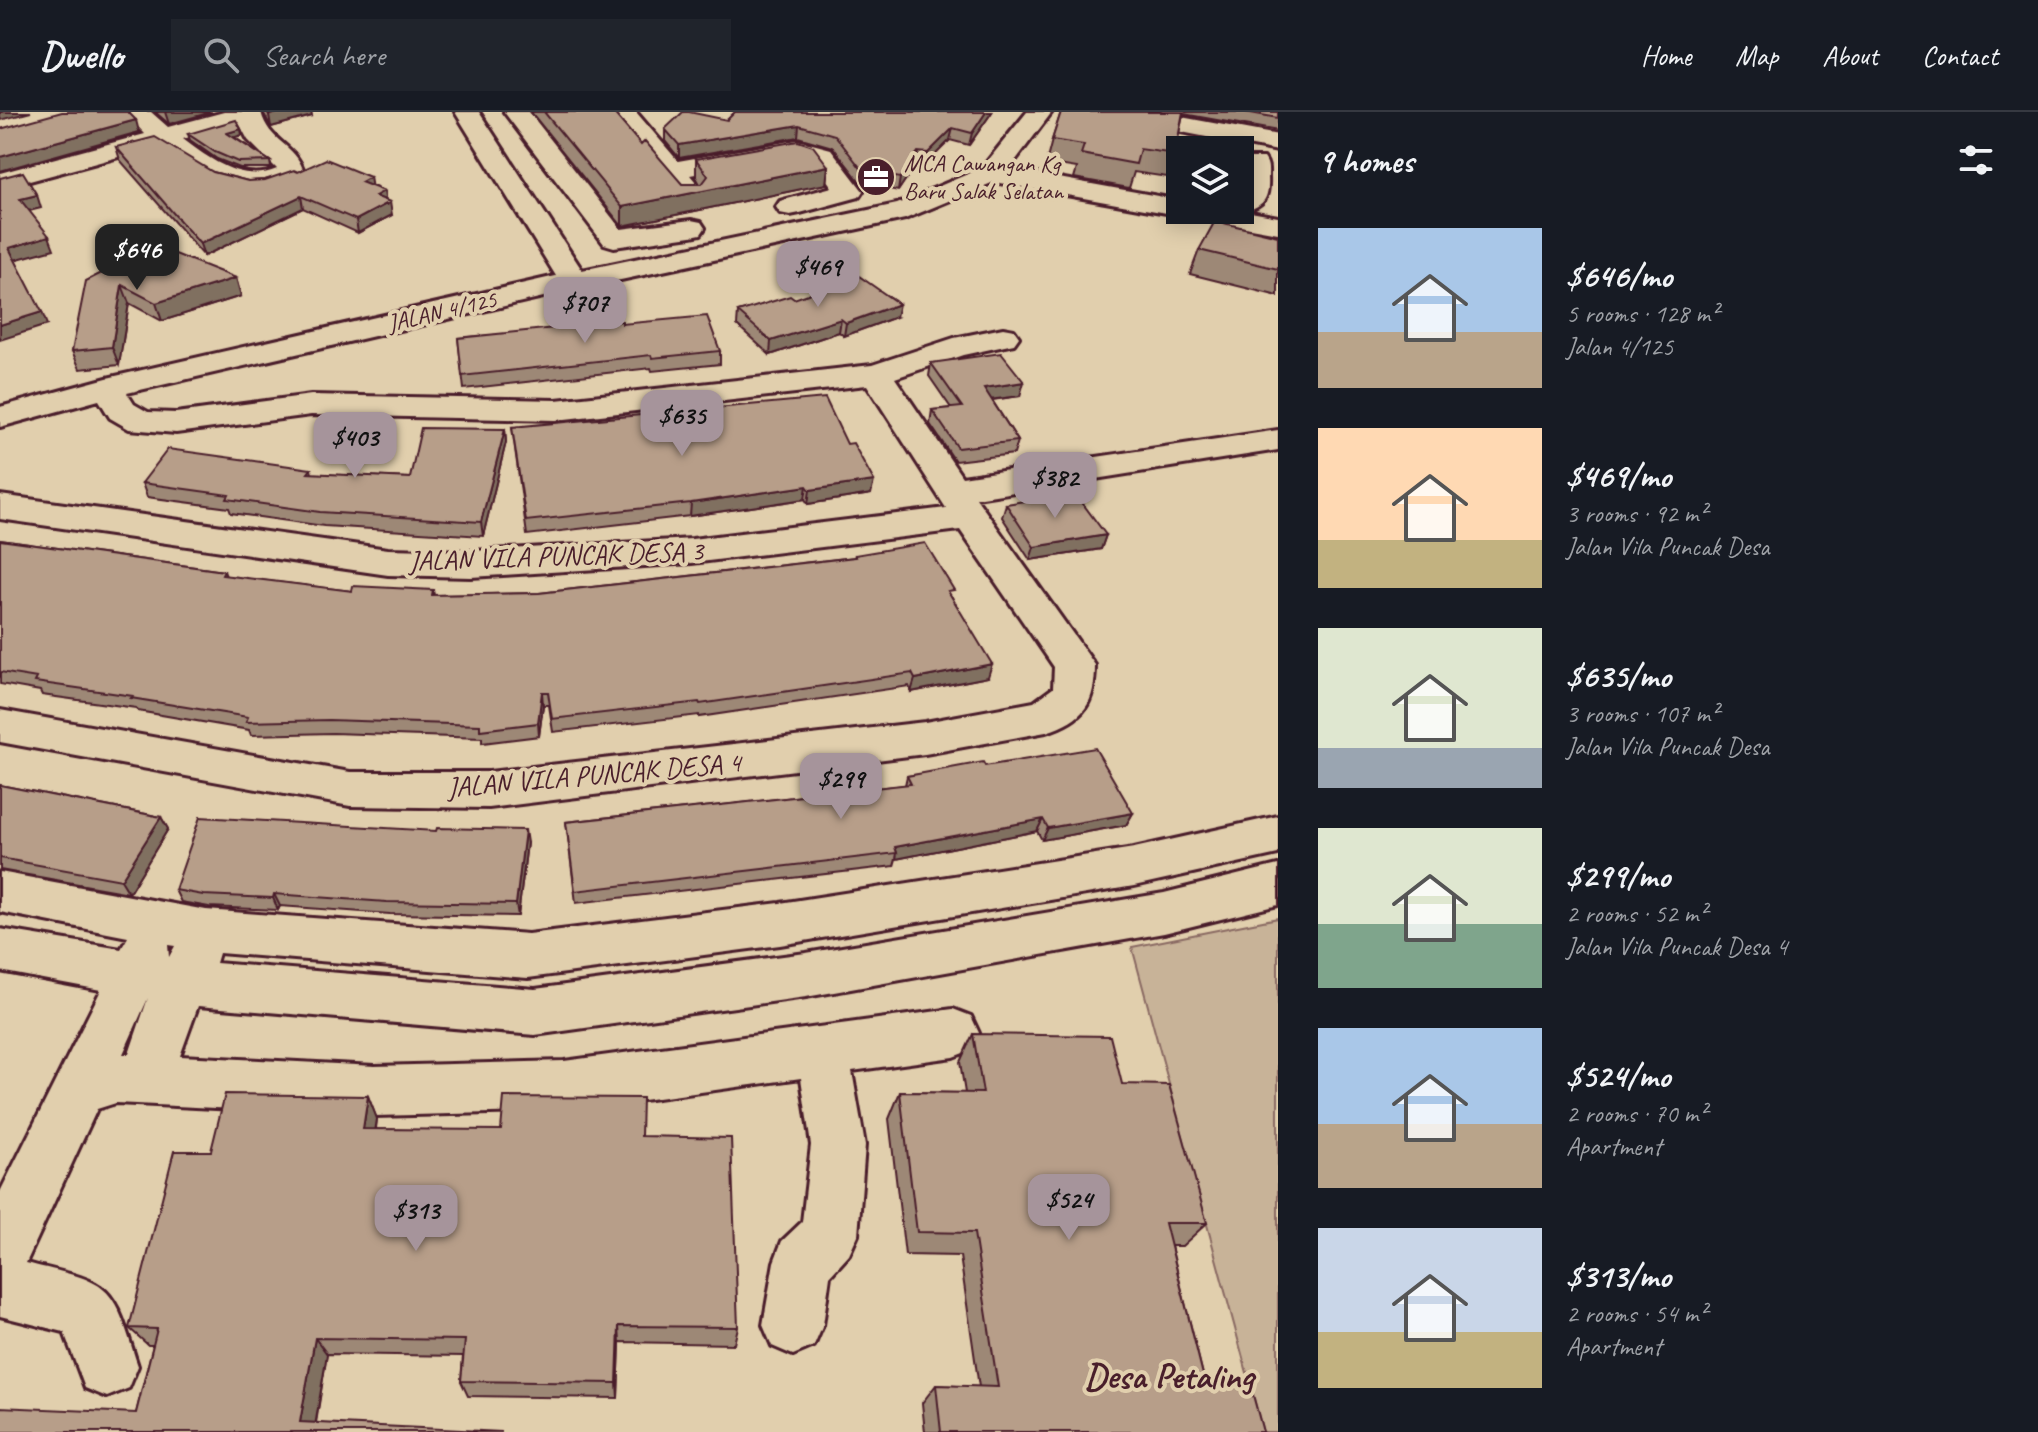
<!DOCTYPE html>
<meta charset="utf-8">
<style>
:root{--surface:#171b24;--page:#20242c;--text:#f1f3f6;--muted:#9ea1a6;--line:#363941;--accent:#a6949b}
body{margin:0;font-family:Caveat,sans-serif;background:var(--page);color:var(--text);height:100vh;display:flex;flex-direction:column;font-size:30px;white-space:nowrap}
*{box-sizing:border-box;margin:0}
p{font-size:26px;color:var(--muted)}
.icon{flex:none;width:44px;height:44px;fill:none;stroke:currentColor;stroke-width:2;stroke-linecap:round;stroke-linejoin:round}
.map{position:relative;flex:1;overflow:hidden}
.side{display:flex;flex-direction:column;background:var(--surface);width:760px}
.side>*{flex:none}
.buttons{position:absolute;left:1166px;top:24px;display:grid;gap:16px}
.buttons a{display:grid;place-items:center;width:88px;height:88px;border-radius:0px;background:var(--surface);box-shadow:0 4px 20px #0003;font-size:40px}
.price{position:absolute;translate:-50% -68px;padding:0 18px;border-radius:16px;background:var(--accent);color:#111;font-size:26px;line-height:52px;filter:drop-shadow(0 2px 4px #0008)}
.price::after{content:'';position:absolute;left:50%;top:48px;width:24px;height:18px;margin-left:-12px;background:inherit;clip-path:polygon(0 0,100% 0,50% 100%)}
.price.selected{background:#222;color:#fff}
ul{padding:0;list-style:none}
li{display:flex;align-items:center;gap:24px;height:200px;padding:0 40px}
li span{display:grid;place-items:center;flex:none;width:224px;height:160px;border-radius:0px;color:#555}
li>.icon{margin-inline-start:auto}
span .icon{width:96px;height:96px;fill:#fffc;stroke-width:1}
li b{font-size:34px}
h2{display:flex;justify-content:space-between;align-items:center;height:96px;padding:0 40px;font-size:34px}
header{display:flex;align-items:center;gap:48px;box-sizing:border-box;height:112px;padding:0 40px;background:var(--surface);border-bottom:2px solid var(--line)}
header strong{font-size:38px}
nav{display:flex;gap:44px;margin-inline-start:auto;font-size:28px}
.search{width:560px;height:72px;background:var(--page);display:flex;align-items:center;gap:20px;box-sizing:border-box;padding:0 28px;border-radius:0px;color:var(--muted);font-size:30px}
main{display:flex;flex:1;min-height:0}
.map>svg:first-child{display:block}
</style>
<header>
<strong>Dwello</strong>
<div class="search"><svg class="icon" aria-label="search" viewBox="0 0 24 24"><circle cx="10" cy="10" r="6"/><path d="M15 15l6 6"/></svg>Search here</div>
<nav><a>Home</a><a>Map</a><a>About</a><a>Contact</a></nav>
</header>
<main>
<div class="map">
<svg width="1278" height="1320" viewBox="0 0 1278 1320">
<rect width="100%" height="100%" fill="#e1cfad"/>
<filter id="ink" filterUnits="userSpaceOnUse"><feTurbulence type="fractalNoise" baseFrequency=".0125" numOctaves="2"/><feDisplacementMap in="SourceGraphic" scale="16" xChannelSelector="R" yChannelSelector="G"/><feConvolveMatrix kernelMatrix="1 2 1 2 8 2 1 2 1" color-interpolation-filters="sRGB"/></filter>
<g filter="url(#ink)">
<path fill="#c8b398" stroke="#896962" stroke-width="2" d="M1278,806V1320H1263L1132,835Z"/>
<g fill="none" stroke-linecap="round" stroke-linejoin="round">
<defs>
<path id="minor" d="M124,0H151L168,15L224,0H261C269,31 295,31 304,60C299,67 292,70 284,73C240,92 192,59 159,34L0,77V61L145,22ZM239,11L248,28L277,57C243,72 209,47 183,27Z
M455,0H479L582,158L897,92L982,56L1027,0H1052L1009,57L1180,88V98H1240L1242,52L1246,46H1264C1269,53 1268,57 1268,65C1269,86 1265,93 1245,99L1278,105V121L994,70L905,107L574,178L127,281L134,292L148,300L176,301L311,283L556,288L872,253L954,226L1003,216L1014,218L1019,225L1014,232L963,243L895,266L962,365L1278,318V338L976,386L1095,553C1095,591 1085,608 1046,620L925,642L489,696L350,694L0,630V598L350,660H489L925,610L1034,590L1053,576L1054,555L960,418L692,451L471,465L388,463L0,407V383L388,437L471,439L692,427L946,396L867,273L556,308L311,303L176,321L129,317L110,306L99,288L0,315V295L107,266L556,164Z
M504,0H529L621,117L691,108L701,110L705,116L701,122L691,124L614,135L604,132Z
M611,0H636L678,49L797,28L831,37L863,79L859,85L800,101L790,103L780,101L776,95L780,89L832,75L813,49L796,44L690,63L705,81L701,87H681Z
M1103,0H1154L1278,23V39L1115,7L1106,5Z
M1278,704V742L1134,774L780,833L528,866L219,841L216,851L535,877L806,841L1164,781L1278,753V793L1164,821L806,885L535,923L198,894L180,944L375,954L564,949L953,897L971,904L979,921L971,938L953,945L852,959L865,1033L858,1123L849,1143L830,1164L823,1213L814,1234L793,1243L772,1234L763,1213L774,1150L782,1129L802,1110L811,1033L801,966L564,999L375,1004L116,991L97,997L26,1151C113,1172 111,1168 138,1254L129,1276L107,1285L85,1276L64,1220L0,1204V1080L101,878L0,859V817L121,837L128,825L0,800V760L206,798L528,822L780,791L1134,736ZM168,833L175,834L169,845ZM148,886L129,942H123Z"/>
</defs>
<use href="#minor" stroke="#4a1f2b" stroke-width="6"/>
<use href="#minor" fill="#e1cfad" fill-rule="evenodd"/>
</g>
<path fill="#9d8876" stroke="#4a1f2b" stroke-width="2" d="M155,0H212L169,12Z
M263,0H311L312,4L271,15Z
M531,0H613L641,33L682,72H700L696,65V47L828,54L826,72L622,114Z
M735,0H992L969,33L950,28L925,53L916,52L898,79L861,71L833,35L798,25L679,46L665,29V17L727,8Z
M1061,0H1278V19L1183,2L1175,42L1167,65L1134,60L1129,76L1074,66L1077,56L1046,51L1052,28Z
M241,17L242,23L234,25L270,49L271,56H240L217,47L190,28L188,22Z
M116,35L248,69L265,68L298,60L372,74L384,79L385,88L392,103L358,121L303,96L204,144L120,48Z
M1278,124V184L1190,162L1199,138Z
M127,148L129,156L236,166L241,184L162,209L129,191L119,253L80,257L72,239Z
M794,187L896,205L844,224L839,220L770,243L737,213L738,200Z
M622,212L720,239V252L652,259L651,256L464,277L458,226Z
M931,251L1020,284L992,288L1018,329L1014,342L955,349L930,312L932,298L951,296L929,264Z
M512,315L871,382L808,392L805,387L690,404L527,423Z
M505,317L506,330L483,424L324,414L231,401L229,396L147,385L142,371L311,357L312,362L410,366Z
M1006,392L1106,423L1101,437L1030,448L1002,405Z
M0,428L224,459L226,464L352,479L433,478L434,483L539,481L854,445L855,443L952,485L988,565L911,580L909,574L699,605V603L553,620L549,593H543L539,624L482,631V626L333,621L251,623L249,618L138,599L136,596L42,583L40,579L0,572Z
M985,654L1133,701L1126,713L1042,728L1037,719L896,747L894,754L576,791L566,710L905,673L907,664Z
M0,673L161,705L168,717L129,781L0,758Z
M527,731L518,804L390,802L280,794L278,798L209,795L181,790L175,778Z
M973,922L1122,972L1207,1111L1182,1134H1171L1205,1271L1263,1320H925L922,1291L936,1273L979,1275L960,1144L905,1143L889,1007L900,980L965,981L960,950Z
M368,984L377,1007L376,1017L642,1024L738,1215L734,1232L620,1230L618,1286L468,1284L461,1269L463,1244L327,1242L316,1311L136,1301L153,1233H148L129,1216L211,1039Z"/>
<path fill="#806f60" stroke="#4a1f2b" stroke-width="2" d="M0,0H31L0,8Z
M165,0H212L169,12Z
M281,0H311L312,4L271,15L269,3Z
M986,0H992L969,33L972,21Z
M136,8L139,20L0,59V45Z
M799,13L798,25L679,46V33Z
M953,16L950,28L925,53L928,41Z
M241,17L242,23L229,27L227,21Z
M918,40L916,52L898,79L900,66Z
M828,54L826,72L622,114V95Z
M370,65L372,77L361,70Z
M384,79L386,92L375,84Z
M37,83L41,96L25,100L20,87Z
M301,84L303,96L204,144L200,132Z
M390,90L392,103L358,121L356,108Z
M49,124L54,137L14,148L9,136Z
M236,166L241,184L162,209L156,191Z
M122,173L129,191L119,253L112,235Z
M899,192L896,205L844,224L846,211Z
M42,200L47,213L0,228V213Z
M841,207L839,220L770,243L771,229Z
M1024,270L1020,284L981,289L984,276Z
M505,317L506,330L483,424L481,410Z
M874,369L871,382L808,392L810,378Z
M807,374L805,387L690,404L691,391Z
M1106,423L1101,437L1030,448L1034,435Z
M992,552L988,565L911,580L915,567Z
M542,580L543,593L539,624L538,611Z
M1133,701L1126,713L1042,728L1048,716Z
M161,705L168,717L129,781L121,768Z
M1043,707L1037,719L896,747L897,741L895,735Z
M525,718L527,731L518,804L516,792Z
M274,782L280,794L278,798L273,786Z
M368,984L377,1007L372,1039L363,1017Z
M619,1214L620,1230L618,1286L617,1271Z
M315,1226L327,1242L314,1320L300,1310Z"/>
<path fill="#b79e89" stroke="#4a1f2b" stroke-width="2" d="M62,0H128L136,8L0,45V17Z
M267,0H281L269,3Z
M544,0H613L641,33L645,29L682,72H702L708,64L696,47L798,29L813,34L828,54L622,95Z
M683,0H689L727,8L735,0H986L972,21L953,16L928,41L918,40L900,66L863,59L835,23L799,13L679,33L665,17Z
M1061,0H1183L1175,42L1140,37L1136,52L1081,42L1084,33L1052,28Z
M1245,0H1278V6Z
M236,8L241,17L227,21L270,49L238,50L215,40L188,22Z
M155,25L213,60L248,69L265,68L294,58L298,60L326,47L370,65L361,70L384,79L375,84L390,90L356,108L301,84L200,132L116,35Z
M23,60L37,83L20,87L49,124L9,136L42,200L0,213V66Z
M1215,109L1278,124V157L1199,138Z
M155,134L236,166L156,191L122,173L112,235L72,239L86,169L127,148L125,160Z
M859,164L899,192L846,211L841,207L771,229L738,200L790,184L794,187Z
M707,204L720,239L652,246L651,243L462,264L458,226L622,209V212Z
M1001,241L1024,270L984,276L1018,329L958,336L932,298L962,295L931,251Z
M825,286L847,332L853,331L874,369L810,378L807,374L691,391L526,409L512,315Z
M421,316L505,317L481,410L320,400L227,387L229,383L142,371L168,337L311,357L308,361L410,366Z
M1075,381L1106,423L1034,435L1006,392Z
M0,428L224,459L222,463L352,479L353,474L433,478L432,483L539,481L856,445L855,443L925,431L954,478L948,479L992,552L915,567L912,561L700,592L699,590L552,607L548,580H542L538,611L480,618V613L329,608L246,610L248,605L131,586L133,584L35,570L37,566L0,560Z
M1095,636L1133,701L1048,716L1043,707L895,735L897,741L575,779L566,710L911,672L907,664L983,650L985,654Z
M0,673L161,705L121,768L0,746Z
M200,705L436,719L437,716L525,718L516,792L387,790L274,782L273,786L203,783L175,778Z
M973,922L1110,924L1122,972L1169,973L1207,1111H1165L1205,1271L1250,1272L1263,1320H941L936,1273L998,1275L974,1121L917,1120L900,980L983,981Z
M225,982L368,984L363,1017L501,1018L504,985L642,986L641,1024L731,1026L738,1215L619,1214L617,1271L461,1269L465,1228L315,1226L300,1310L502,1320H0V1295L136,1301L157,1217L129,1216L174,1039H211Z"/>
</g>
<defs>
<symbol id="office-disc" viewBox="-11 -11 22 22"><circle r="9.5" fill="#4a1f2b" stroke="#e1cfad"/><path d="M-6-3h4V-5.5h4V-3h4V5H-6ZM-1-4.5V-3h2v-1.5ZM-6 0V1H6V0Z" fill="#fff"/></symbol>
</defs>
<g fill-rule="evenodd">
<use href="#office-disc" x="854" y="43" width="44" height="44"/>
</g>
<g text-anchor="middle" stroke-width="8" stroke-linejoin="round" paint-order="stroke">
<g font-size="24" fill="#4a1f2b" stroke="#e1cfad" text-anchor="start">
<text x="904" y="59">MCA Cawangan Kg<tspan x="904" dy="28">Baru Salak Selatan</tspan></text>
</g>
<g font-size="24" fill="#4a1f2b" stroke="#e1cfad">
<text transform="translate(442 199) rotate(-13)" y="8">JALAN 4/125</text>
</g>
<g font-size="28" fill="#4a1f2b" stroke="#e1cfad">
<text transform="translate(556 443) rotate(-2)" y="10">JALAN VILA PUNCAK DESA 3</text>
<text transform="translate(594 662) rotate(-5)" y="10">JALAN VILA PUNCAK DESA 4</text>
</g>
<g font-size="36" font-weight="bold" fill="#4a1f2b" stroke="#e1cfad">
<text x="1169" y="1276">Desa Petaling</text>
</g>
</g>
</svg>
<div class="buttons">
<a><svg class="icon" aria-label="layers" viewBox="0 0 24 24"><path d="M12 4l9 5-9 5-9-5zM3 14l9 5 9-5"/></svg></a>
</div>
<b class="price selected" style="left:137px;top:180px">$646</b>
<b class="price" style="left:818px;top:197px">$469</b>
<b class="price" style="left:585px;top:233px">$707</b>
<b class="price" style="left:682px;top:346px">$635</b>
<b class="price" style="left:355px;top:368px">$403</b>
<b class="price" style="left:1055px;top:408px">$382</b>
<b class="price" style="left:841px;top:709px">$299</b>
<b class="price" style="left:1069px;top:1130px">$524</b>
<b class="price" style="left:416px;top:1141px">$313</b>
</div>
<section class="side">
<h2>9 homes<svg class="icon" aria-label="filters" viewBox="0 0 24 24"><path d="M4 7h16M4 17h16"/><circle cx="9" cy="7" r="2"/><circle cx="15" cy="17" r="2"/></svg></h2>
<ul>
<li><span style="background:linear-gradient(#a9c7e8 65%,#b9a48a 0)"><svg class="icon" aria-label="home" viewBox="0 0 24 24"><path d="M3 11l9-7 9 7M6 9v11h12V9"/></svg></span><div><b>$646/mo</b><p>5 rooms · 128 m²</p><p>Jalan 4/125</p></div></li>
<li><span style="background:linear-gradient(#ffd9b3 70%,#c2b280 0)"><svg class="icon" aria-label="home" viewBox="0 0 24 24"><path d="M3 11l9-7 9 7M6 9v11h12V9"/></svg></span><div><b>$469/mo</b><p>3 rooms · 92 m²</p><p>Jalan Vila Puncak Desa</p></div></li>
<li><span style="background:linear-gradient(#dfe7d0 75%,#9aa5b1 0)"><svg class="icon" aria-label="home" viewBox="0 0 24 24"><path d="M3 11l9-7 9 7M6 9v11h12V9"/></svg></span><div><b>$635/mo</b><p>3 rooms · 107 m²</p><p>Jalan Vila Puncak Desa</p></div></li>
<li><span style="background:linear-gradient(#dfe7d0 60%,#7fa58c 0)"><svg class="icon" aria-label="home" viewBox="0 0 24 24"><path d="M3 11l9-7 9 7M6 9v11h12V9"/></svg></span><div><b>$299/mo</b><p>2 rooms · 52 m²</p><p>Jalan Vila Puncak Desa 4</p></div></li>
<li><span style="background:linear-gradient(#a9c7e8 60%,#b9a48a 0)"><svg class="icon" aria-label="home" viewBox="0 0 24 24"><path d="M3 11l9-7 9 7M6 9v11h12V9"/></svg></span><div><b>$524/mo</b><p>2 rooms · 70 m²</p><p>Apartment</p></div></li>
<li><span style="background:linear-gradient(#c9d6e8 65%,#c2b280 0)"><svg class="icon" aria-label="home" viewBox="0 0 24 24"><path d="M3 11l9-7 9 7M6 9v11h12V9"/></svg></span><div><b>$313/mo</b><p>2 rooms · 54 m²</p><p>Apartment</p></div></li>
</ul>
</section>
</main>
